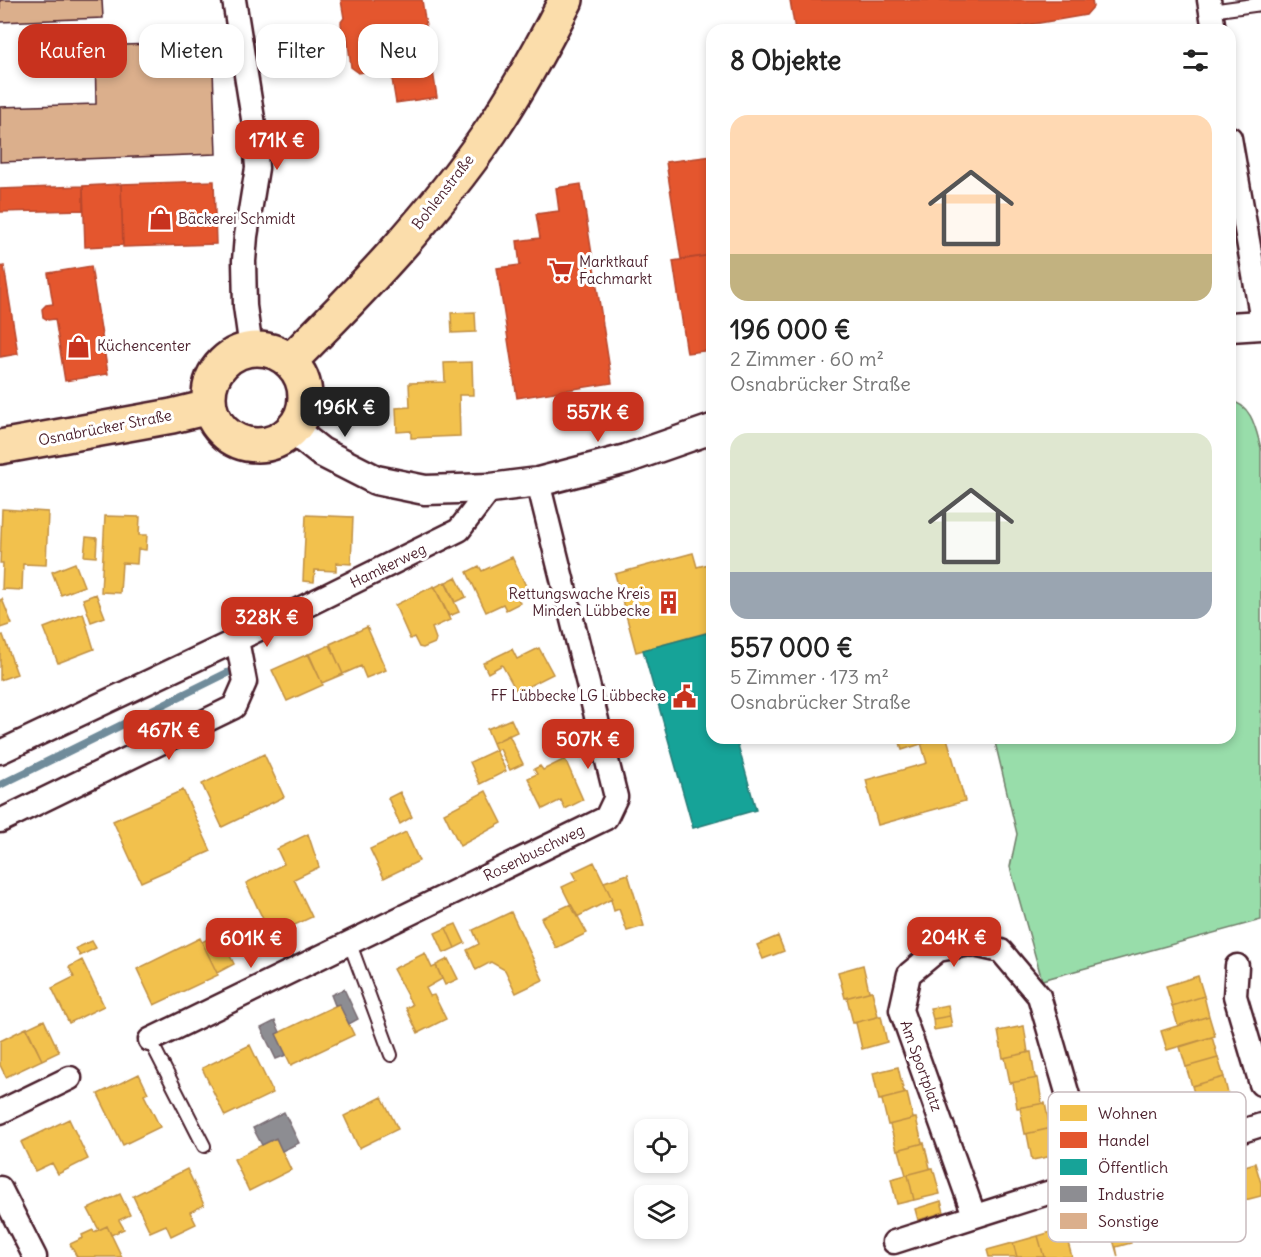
<!DOCTYPE html>
<html lang="de">
<meta charset="utf-8">
<style>
:root{--surface:#fff;--page:#f6f6f6;--text:#222;--muted:#767676;--accent:#c8321e}
body{margin:0;font-family:Delius,sans-serif;background:var(--page);color:var(--text);height:100vh;display:flex;flex-direction:column;font-size:22px;white-space:nowrap}
*{box-sizing:border-box;margin:0}
p{font-size:20px;color:var(--muted)}
.icon{flex:none;width:33px;height:33px;fill:none;stroke:currentColor;stroke-width:2;stroke-linecap:round;stroke-linejoin:round}
.map{position:relative;flex:1;overflow:hidden}
.side{position:absolute;left:706px;top:24px;width:530px;height:720px;display:flex;flex-direction:column;background:var(--surface);border-radius:18px;box-shadow:0 3px 9px #0003}
.side>*{flex:none}
.guide{position:absolute;left:18px;top:24px;width:570px;height:54px;display:flex;gap:12px}
.tools{position:absolute;left:634px;top:1119px;display:grid;gap:12px}
.tools a{display:grid;place-items:center;width:54px;height:54px;border-radius:12px;background:var(--surface);box-shadow:0 3px 9px #0003;font-size:30px}
.price{position:absolute;translate:-50% -51px;padding:0 14px;border-radius:12px;background:var(--accent);color:#fff;font-size:20px;line-height:39px;filter:drop-shadow(0 2px 3px #0008)}
.price::after{content:'';position:absolute;left:50%;top:36px;width:18px;height:14px;margin-left:-9px;background:inherit;clip-path:polygon(0 0,100% 0,50% 100%)}
.price.on{background:#222;color:#fff}
ul{padding:0;list-style:none}
li{display:grid;align-content:center;gap:12px;height:318px;padding:0 24px}
li span{display:grid;place-items:center;height:186px;border-radius:18px;color:#555}
li>.icon{margin-inline-start:auto}
span .icon{width:108px;height:108px;fill:#fffc;stroke-width:1}
li b{font-size:26px}
h2{display:flex;justify-content:space-between;align-items:center;height:72px;padding:0 24px;font-size:26px}
.tag{padding:0 21px;border-radius:18px;background:var(--surface);box-shadow:0 3px 9px #0003;font-size:21px;line-height:54px}
.tag.on{background:var(--accent);color:#fff}
.map>svg:first-child{display:block}
</style>
<div class="map">
<svg width="1261" height="1257" viewBox="0 0 1261 1257">
<rect width="100%" height="100%" fill="#fff"/>
<filter id="ink" filterUnits="userSpaceOnUse"><feTurbulence type="fractalNoise" baseFrequency=".0167" numOctaves="2"/><feDisplacementMap in="SourceGraphic" scale="12" xChannelSelector="R" yChannelSelector="G"/><feConvolveMatrix kernelMatrix="1 2 1 2 8 2 1 2 1" color-interpolation-filters="sRGB"/></filter>
<g filter="url(#ink)">
<path fill="#98ddaa" stroke="#717e6a" stroke-width="1.5" d="M1230,401C1252,404 1256,430 1261,448V920L1042,980L1010,867L1017,834L994,738H1230Z"/>
<path fill="#f2c14e" stroke="#c09044" stroke-width="1.5" d="M475,312L476,332L452,333L451,313Z
M472,362L473,395H459L460,436L411,438V431L397,432L396,408L410,407L409,383L445,382L444,363Z
M2,509L48,512L46,565L23,564L22,590L2,589L3,563H0Z
M306,515L353,517L351,564L336,563V571L315,570L314,582L303,581Z
M105,516L140,517L139,535H147L146,550L138,549L137,564L122,563L120,593L101,592Z
M86,537L97,538L96,557L84,556Z
M693,553L697,567L712,563V631L636,652L615,574Z
M512,557L529,592L517,597L520,603L506,610L503,604L486,612L467,572L479,566L482,571Z
M75,563L84,586L61,595L52,572Z
M456,577L466,597L455,602L446,582Z
M445,582L459,612L449,616L435,587Z
M434,586L450,620L432,628L436,639L435,643L423,648L419,647L414,637L410,639L395,605Z
M96,594L105,617L91,622L83,599Z
M2,599L12,624L0,628V600Z
M83,613L94,649L58,663L44,628Z
M367,627L386,670L366,678L361,666L343,674L330,644Z
M3,635L17,674L0,680V636Z
M330,645L343,674L322,683L309,654Z
M539,648L553,674L517,692L502,665L488,673L483,663L512,649L517,659Z
M308,654L323,685L287,701L272,670Z
M511,719L517,732L493,743L487,729Z
M509,735L523,764L510,770L500,749L496,750L493,743Z
M899,738H940L902,750Z
M940,738H947L965,801L878,825L866,780L927,763L921,743Z
M496,750L506,771L480,784L470,762Z
M264,754L284,797L222,827L202,784Z
M565,759L583,800L565,809L561,800L543,809L528,778L537,774L534,769L540,766L543,770Z
M183,790L211,851L141,882L113,821Z
M486,791L502,823L460,846L444,813Z
M400,792L412,817L400,824L388,798Z
M406,832L419,861L384,878L370,849Z
M308,834L319,867L294,879L312,917L271,936L246,883L284,864L277,849Z
M594,862L612,899L577,917L562,887L577,880L573,872Z
M628,874L644,926L627,931L619,909L614,911L611,900L612,899L604,882Z
M571,904L587,933L556,948L541,918Z
M511,912L543,980L516,993L505,970L491,962L476,970L467,950L479,944L473,930Z
M456,924L465,943L455,948L446,928Z
M446,928L455,948L444,953L435,933Z
M219,933L234,964L217,973L202,942Z
M778,936L784,951L763,959L757,945Z
M200,938L218,975L154,1005L137,969Z
M92,941L96,948L80,956L76,948Z
M425,953L432,968L436,966L442,979L426,988L430,996L434,995L446,1019L418,1033L406,1008L412,1005L393,969Z
M448,959L458,979L445,985L436,965Z
M82,960L104,1006L69,1023L52,988L74,977L69,967Z
M863,965L869,991H872L845,998L838,972Z
M1198,976L1204,996L1172,1006L1166,986Z
M872,991L878,1016H881L853,1023L847,998H845Z
M1204,996L1209,1016L1178,1026L1172,1006Z
M339,1004L354,1035L291,1065L276,1034Z
M948,1005L950,1016L933,1019L930,1008Z
M881,1016L887,1042L862,1049L856,1023H853Z
M950,1016L952,1027L934,1030L933,1019Z
M1209,1016L1215,1036L1167,1050L1161,1031Z
M44,1020L59,1052L42,1060L27,1028Z
M1024,1026L1028,1052H1031L1003,1058L998,1031Z
M26,1028L42,1060L6,1077L0,1065V1041Z
M1212,1037L1218,1058L1186,1067L1180,1047Z
M250,1045L273,1093L225,1116L202,1068Z
M1031,1052L1035,1077L1038,1078L1010,1083L1005,1058H1003Z
M1218,1058L1224,1077L1192,1086L1186,1067Z
M898,1067L904,1093H907L879,1100L873,1073Z
M139,1074L148,1093L144,1095L160,1127L123,1145L98,1094Z
M1224,1077L1229,1098L1198,1107L1192,1086Z
M1038,1078L1042,1103H1045L1017,1108L1013,1083H1010Z
M907,1093L913,1118H916L888,1125L882,1100H879Z
M382,1097L398,1129L359,1148L344,1116Z
M1045,1103L1050,1128H1052L1025,1134L1020,1108H1017Z
M916,1118L922,1143H924L897,1150L890,1125H888Z
M69,1119L88,1159L58,1174L52,1163L35,1171L21,1142Z
M1052,1128L1058,1155L1032,1160L1027,1134H1025Z
M276,1138L291,1170L249,1191L234,1159Z
M924,1143L930,1168H933L906,1175L899,1150H897Z
M1255,1163L1261,1183V1196L1245,1200L1235,1169Z
M933,1168L940,1194L914,1200L908,1175H906Z
M187,1169L204,1205L190,1212L196,1224L171,1236L166,1225L150,1232L133,1196Z
M906,1175H908L914,1200L897,1204L891,1179Z
M120,1194L130,1215L119,1220L124,1229L111,1235L107,1226L99,1230L88,1209Z
M941,1201L944,1212L918,1220L915,1209Z
M1085,1219L1092,1240L1081,1244L1074,1222Z
M107,1226L122,1257H77L70,1244L83,1238L82,1235L93,1230L94,1232Z
M1064,1228L1072,1257H1044L1038,1236Z
M1133,1231L1129,1233L1131,1243L1116,1247L1118,1257L1112,1236Z
M1038,1236L1044,1257H1017L1013,1243Z
M1013,1243L1017,1257H989L987,1250Z"/>
<path fill="#e4572e" stroke="#b6462d" stroke-width="1.5" d="M341,0H422L437,97L396,103L390,67L359,73L351,67L347,35L342,33L341,22L344,18Z
M790,0H1092L1093,7L1086,15L999,30H795Z
M712,156V255L681,259L666,162Z
M214,181L216,244L123,247L121,184Z
M121,184L123,245L85,247L83,186Z
M581,184L612,383L517,398L497,268L520,265L517,241L540,238L536,214L559,211L556,188Z
M83,186V210L0,212V189Z
M712,255V350L687,353L673,261Z
M4,266L18,354L0,357V267Z
M91,266L108,374L65,381L55,319L48,320L43,317L42,309L46,305L53,304L48,273Z"/>
<path fill="#17a398" stroke="#267b77" stroke-width="1.5" d="M707,633L712,654V738H736L756,810L693,828L643,650Z"/>
<path fill="#8d8d92" stroke="#796c73" stroke-width="1.5" d="M344,989L358,1019L349,1024L339,1004L335,1005L331,995Z
M275,1021L280,1032L276,1034L286,1055L276,1059L261,1028Z
M284,1112L299,1143L282,1151L276,1138L262,1145L253,1128Z"/>
<g fill="none" stroke-linecap="round" stroke-linejoin="round">
<path stroke="#6f8c9b" stroke-width="8" d="M0,785L227,673"/>
</g>
<path fill="#dbaf8c" stroke="#4a1f2b" stroke-width="1.5" d="M0,0H102L103,18L0,22Z
M212,42L216,154L0,162V107L96,104L95,46Z"/>
<g fill="none" stroke-linecap="round" stroke-linejoin="round">
<defs>
<path id="service" d="M1211,11L1261,4
M350,944L391,1055
M150,1040L204,1146"/>
<path id="minor" d="M234,0L254,125L257,168L246,236L244,261L245,306L251,349
M1209,0L1214,30
M1230,138L1261,315
M0,752L237,640L459,530L491,488
M0,821L234,707L245,682L237,640
M1237,966L1235,996L1261,1084
M150,1040L606,818L616,797L538,482
M0,1112L70,1078
M0,1188L35,1257
M974,1215L901,1010L909,974L938,950L970,944L1001,951L1039,996L1092,1178
M894,1242L1261,1125"/>
<path id="tertiary" d="M1230,327L1261,325
M293,430L321,452L376,480L425,490L491,488L538,482L626,459L712,429"/>
<path id="primary" d="M209 397a48 48 0 1 1 96 0a48 48 0 1 1-96 0Z
M290,361C362,290 433,215 491,131C519,89 543,45 566,0
M0,447L172,416L209,407"/>
</defs>
<use href="#service" stroke="#4a1f2b" stroke-width="16"/>
<use href="#minor" stroke="#4a1f2b" stroke-width="27"/>
<use href="#tertiary" stroke="#4a1f2b" stroke-width="33"/>
<use href="#primary" stroke="#4a1f2b" stroke-width="38"/>
<use href="#service" stroke="#fff" stroke-width="12"/>
<use href="#minor" stroke="#fff" stroke-width="22"/>
<use href="#tertiary" stroke="#fff" stroke-width="28"/>
<use href="#primary" stroke="#fbddab" stroke-width="33"/>
</g>
</g>
<defs>
<symbol id="shop-bare" viewBox="-9 -9 18 18"><path d="M-5-2.5h2.3a2.7 3.5 0 0 1 5.4 0H5L5.5 6h-11ZM-1.5-2.5h3a1.5 2.3 0 0 0-3 0Z" fill="#c8321e" stroke="#fff" stroke-width="2.5" paint-order="stroke"/></symbol>
<symbol id="supermarket-bare" viewBox="-9 -9 18 18"><path d="M-6-5.5h2.5l.6 2H6L4.5 2H-2.5L-4.4-4H-6ZM-1.5 3.2a1.3 1.3 0 1 0 .1 0ZM3 3.2a1.3 1.3 0 1 0 .1 0Z" fill="#c8321e" stroke="#fff" stroke-width="2.5" paint-order="stroke"/></symbol>
<symbol id="building-bare" viewBox="-9 -9 18 18"><path d="M-4-6H4V6H1V3H-1V6H-4ZM-2.5-4.3h1.7v1.8h-1.7ZM.8-4.3h1.7v1.8H.8ZM-2.5-1h1.7V.8h-1.7ZM.8-1h1.7V.8H.8Z" fill="#c8321e" stroke="#fff" stroke-width="2.5" paint-order="stroke"/></symbol>
<symbol id="civic-bare" viewBox="-9 -9 18 18"><path d="M-.6-6.5H3V-4.5H.6V-3L4-1V1h2V6H-6V1h2V-1L-.6-3ZM-1.2 2.5V6h2.4V2.5Z" fill="#c8321e" stroke="#fff" stroke-width="2.5" paint-order="stroke"/></symbol>
</defs>
<g fill-rule="evenodd">
<use href="#shop-bare" x="144" y="202" width="33" height="33"/>
<use href="#supermarket-bare" x="544" y="254" width="33" height="33"/>
<use href="#shop-bare" x="62" y="330" width="33" height="33"/>
<use href="#building-bare" x="652" y="586" width="33" height="33"/>
<use href="#civic-bare" x="668" y="680" width="33" height="33"/>
</g>
<g text-anchor="middle" stroke-width="6" stroke-linejoin="round" paint-order="stroke">
<g font-size="15" fill="#4a1f2b" stroke="#fff">
<text transform="translate(443 192) rotate(-52)" y="5">Bohlenstraße</text>
<text transform="translate(105 428) rotate(-11)" y="5">Osnabrücker Straße</text>
<text transform="translate(388 566) rotate(-26)" y="5">Hamkerweg</text>
<text transform="translate(534 853) rotate(-26)" y="5">Rosenbuschweg</text>
<text transform="translate(921 1066) rotate(70)" y="5">Am Sportplatz</text>
</g>
<g font-size="15" fill="#4a1f2b" stroke="#fff" text-anchor="start">
<text x="178" y="224">Bäckerei Schmidt</text>
<text x="579" y="267">Marktkauf<tspan x="579" dy="17">Fachmarkt</tspan></text>
<text x="97" y="351">Küchencenter</text>
<text x="650" y="599" text-anchor="end">Rettungswache Kreis<tspan x="650" dy="17">Minden Lübbecke</tspan></text>
<text x="666" y="701" text-anchor="end">FF Lübbecke LG Lübbecke</text>
</g>
</g>
<rect x="1048" y="1092" width="198" height="150" rx="9" fill="#fff" stroke="#c9bcbf" stroke-width="1.5"/>
<rect x="1060" y="1105" width="27" height="16" fill="#f2c14e"/>
<rect x="1060" y="1132" width="27" height="16" fill="#e4572e"/>
<rect x="1060" y="1159" width="27" height="16" fill="#17a398"/>
<rect x="1060" y="1186" width="27" height="16" fill="#8d8d92"/>
<rect x="1060" y="1213" width="27" height="16" fill="#dbaf8c"/>
<g font-size="16" fill="#4a1f2b">
<text x="1098" y="1119">Wohnen</text>
<text x="1098" y="1146">Handel</text>
<text x="1098" y="1173">Öffentlich</text>
<text x="1098" y="1200">Industrie</text>
<text x="1098" y="1227">Sonstige</text>
</g>
</svg>
<div class="tools">
<a><svg class="icon" aria-label="locate" viewBox="0 0 24 24"><circle cx="12" cy="12" r="6"/><path d="M12 2v4M12 18v4M2 12h4M18 12h4"/></svg></a>
<a><svg class="icon" aria-label="layers" viewBox="0 0 24 24"><path d="M12 4l9 5-9 5-9-5zM3 14l9 5 9-5"/></svg></a>
</div>
<b class="price" style="left:277px;top:171px">171K €</b>
<b class="price on" style="left:345px;top:438px">196K €</b>
<b class="price" style="left:598px;top:443px">557K €</b>
<b class="price" style="left:267px;top:648px">328K €</b>
<b class="price" style="left:169px;top:761px">467K €</b>
<b class="price" style="left:588px;top:770px">507K €</b>
<b class="price" style="left:954px;top:968px">204K €</b>
<b class="price" style="left:251px;top:969px">601K €</b>
<div class="guide">
<a class="tag on">Kaufen</a>
<a class="tag">Mieten</a>
<a class="tag">Filter</a>
<a class="tag">Neu</a>
</div>
<section class="side">
<h2>8 Objekte<svg class="icon" aria-label="filters" viewBox="0 0 24 24"><path d="M4 7h16M4 17h16"/><circle cx="9" cy="7" r="2"/><circle cx="15" cy="17" r="2"/></svg></h2>
<ul>
<li><span style="background:linear-gradient(#ffd9b3 75%,#c2b280 0)"><svg class="icon" aria-label="home" viewBox="0 0 24 24"><path d="M3 11l9-7 9 7M6 9v11h12V9"/></svg></span><div><b>196 000 €</b><p>2 Zimmer · 60 m²</p><p>Osnabrücker Straße</p></div></li>
<li><span style="background:linear-gradient(#dfe7d0 75%,#9aa5b1 0)"><svg class="icon" aria-label="home" viewBox="0 0 24 24"><path d="M3 11l9-7 9 7M6 9v11h12V9"/></svg></span><div><b>557 000 €</b><p>5 Zimmer · 173 m²</p><p>Osnabrücker Straße</p></div></li>
</ul>
</section>
</div>
